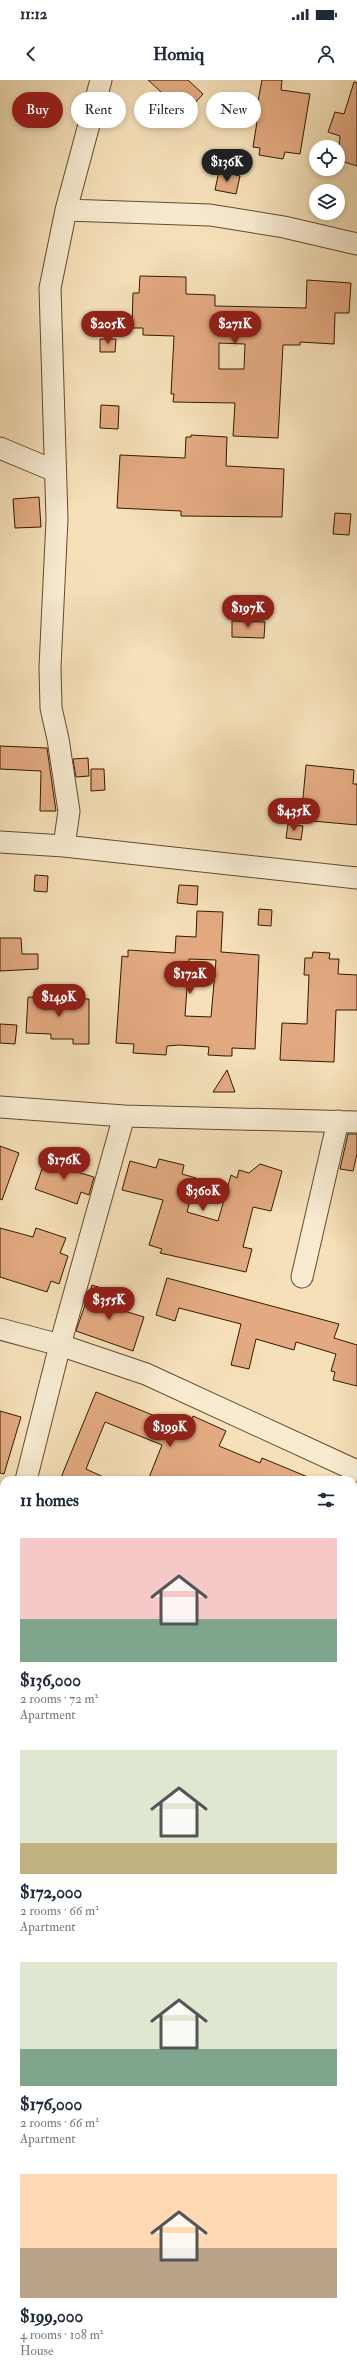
<!DOCTYPE html>
<meta charset="utf-8">
<style>
:root{--surface:#fff;--page:#f2f2f3;--text:#1f2937;--muted:#747a83;--accent:#8f2418}
body{margin:0;font-family:"IM FELL Double Pica",serif;background:var(--page);color:var(--text);height:100vh;display:flex;flex-direction:column;font-size:15px;white-space:nowrap}
*{box-sizing:border-box;margin:0}
p{font-size:13px;color:var(--muted)}
.icon{flex:none;width:22px;height:22px;fill:none;stroke:currentColor;stroke-width:2;stroke-linecap:round;stroke-linejoin:round}
.map{position:relative;flex:1;overflow:hidden}
.panel{position:absolute;left:0px;top:1396px;width:357px;height:904px;display:flex;flex-direction:column;background:var(--surface);border-radius:12px 12px 0 0;box-shadow:0 2px 6px #0003}
.panel>*{flex:none}
.hud{position:absolute;left:12px;top:12px;width:333px;height:36px;display:flex;gap:8px}
.fabs{position:absolute;left:309px;top:60px;display:grid;gap:8px}
.fabs a{display:grid;place-items:center;width:36px;height:36px;border-radius:50%;background:var(--surface);box-shadow:0 2px 6px #0003;font-size:20px}
.price{position:absolute;translate:-50% -34px;padding:0 9px;border-radius:14px;background:var(--accent);color:#fff;font-size:13px;line-height:26px;filter:drop-shadow(0 1px 2px #0008)}
.price::after{content:'';position:absolute;left:50%;top:24px;width:12px;height:9px;margin-left:-6px;background:inherit;clip-path:polygon(0 0,100% 0,50% 100%)}
.price.on{background:#222;color:#fff}
ul{padding:0;list-style:none}
li{display:grid;align-content:center;gap:8px;height:212px;padding:0 20px}
li span{display:grid;place-items:center;height:124px;border-radius:0px;color:#555}
li>.icon{margin-inline-start:auto}
span .icon{width:72px;height:72px;fill:#fffc;stroke-width:1}
li b{font-size:17px}
h2{display:flex;justify-content:space-between;align-items:center;height:48px;padding:0 20px;font-size:17px}
.pill{padding:0 14px;border-radius:18px;background:var(--surface);box-shadow:0 2px 6px #0003;font-size:14px;line-height:36px}
.pill.on{background:var(--accent);color:#fff}
.status{display:flex;justify-content:space-between;align-items:center;height:28px;padding:0 20px;background:var(--surface);direction:ltr}
.status svg{height:11px;fill:currentColor}
header{display:flex;justify-content:space-between;align-items:center;height:52px;padding:0 20px;background:var(--surface);font-size:18px;font-weight:800}
.map>svg:first-child{display:block}
</style>
<div class="status"><b>11:12</b><svg viewBox="0 0 49 12"><path d="M0 12V9h3v3zM5 12V6h3v6zM10 12V3h3v9zM15 12V0h3v12zM26 1h20v11H26zM47 4h2v5h-2z"/></svg></div>
<header><svg class="icon" aria-label="back" viewBox="0 0 24 24"><path d="M15 5l-7 7 7 7"/></svg>Homiq<svg class="icon" aria-label="person" viewBox="0 0 24 24"><circle cx="12" cy="8" r="4"/><path d="M4 21q1-7 8-7t8 7"/></svg></header>
<div class="map">
<svg width="357" height="2300" viewBox="0 0 357 2300">
<rect width="100%" height="100%" fill="#f5e0b9"/>
<filter id="stains"><feTurbulence type="fractalNoise" baseFrequency=".005" numOctaves="4"/><feColorMatrix values="0 0 0 0 .2 0 0 0 0 .09 0 0 0 0 .02 0 0 0 .5 -.17"/></filter>
<radialGradient id="worn" r=".72"><stop offset=".6" stop-color="#630" stop-opacity="0"/><stop offset="1" stop-color="#630" stop-opacity=".3"/></radialGradient>
<path fill="#c2c18b" stroke="#7a6e46" d="M0,1513L4,1514V1593L0,1599Z
M0,1750L4,1752V1828L0,1830Z"/>
<g fill="none" stroke-linecap="round" stroke-linejoin="round">
<path stroke="#727c6b" stroke-width="5" d="M0,1754L4,1757
M353,1916L357,1917"/>
</g>
<path fill="#e3aa81" stroke="#321a00" fill-rule="evenodd" d="M148,0H188L203,14L185,34Z
M262,0H282L281,10L310,14L300,74L285,72L283,79L259,75L260,68L253,67L257,42H254Z
M354,2L357,3V86L338,80L340,56L328,52L335,32L344,34Z
M219,91L240,96L236,114L215,110Z
M140,196L186,197V214L215,215V226L306,228L307,200L351,203L349,233H335L334,264L300,262V265H283L278,358L233,356L235,323L173,322L174,314H171L174,256L143,255V248H132L133,213H139ZM219,263L245,264L244,289H219Z
M100,259H116L115,272H100Z
M101,325L119,326L118,349L100,348Z
M191,355L227,357L226,386L284,389L282,437L181,436V431L117,428L120,375L185,378L186,357H191Z
M39,417L41,447L15,448L13,419Z
M335,433L351,434L349,455L333,454Z
M232,541L265,542L264,558L232,557Z
M0,666L47,668L56,731H40L41,691L0,689Z
M88,678L89,696L76,697L73,679Z
M306,685L354,690L353,704H357V745L301,740Z
M91,689H104L105,710L91,711Z
M288,744L303,746L301,760L286,758Z
M35,795L48,796L47,812L34,811Z
M179,805L198,806L197,825L177,823Z
M259,829L272,830L271,846L258,845Z
M197,831L223,832L221,872L259,875L255,969L232,968V976H226L208,975L209,967L179,965L167,966L166,975L133,973L134,964L116,963L122,876L128,877V870L175,873L176,856L196,857ZM189,879L216,880L211,937L185,936Z
M0,858H21L22,874H38V889L0,891Z
M313,872L330,873L329,879H339L338,894L357,895V930H336L334,982L280,980L282,943L307,944L309,895H304L305,878H312Z
M28,917L89,919V964H73V959H51V954L26,953Z
M0,944L17,945L15,964L0,963Z
M227,990L235,1012H213Z
M348,1054H357V1074L353,1091L340,1089Z
M0,1066L19,1073L2,1120L0,1119Z
M56,1077L80,1084L77,1092L94,1097L89,1115L81,1112L77,1124L35,1109L42,1089L45,1090L47,1083L53,1085Z
M159,1079L184,1085L182,1094L196,1098L187,1132L218,1141L231,1095L237,1098L239,1090L249,1093L260,1084L282,1091L271,1131L253,1127L243,1167L252,1169L246,1192L160,1173L162,1169L149,1165L163,1120L122,1110L130,1081L156,1088Z
M0,1148L33,1157L36,1148L66,1158L60,1173L68,1176L59,1204L51,1201L47,1212L0,1197Z
M167,1198L339,1244L334,1258L357,1265V1306L333,1300L335,1292L331,1291L336,1274L296,1262L294,1270L256,1259L249,1289L231,1285L241,1244L179,1228L175,1241L156,1235Z
M92,1205L113,1212L108,1226L144,1237L133,1271L76,1251Z
M96,1312L187,1349L193,1336L226,1351L219,1366L260,1383L262,1378L315,1400H148L162,1365L105,1342L86,1389L110,1400H60Z
M0,1331L21,1337L4,1394L0,1393Z"/>
<g fill="none" stroke-linecap="round" stroke-linejoin="round">
<defs>
<path id="minor" d="M66,130L101,0
M0,368L55,391
M0,762L64,766L357,798
M64,766L69,731L58,659L51,628L50,587L57,439L50,208L66,130L210,135L284,147L357,164
M0,1027L124,1036
M357,1042L124,1036L60,1265L146,1294L357,1391
M302,1197L338,1041
M0,1249L60,1265L26,1400
M1,1499L4,1487
M353,1558L357,1551
M353,1677L357,1681
M353,1999L357,1993
M0,2116L4,2120
M353,2166L357,2170
M108,2300L111,2296"/>
</defs>
<use href="#minor" stroke="#634c2e" stroke-width="23"/>
<use href="#minor" stroke="#f8ebd2" stroke-width="21"/>
</g>
<rect width="100%" height="100%" filter="url(#stains)"/>
<rect width="100%" height="100%" fill="url(#worn)"/>
</svg>
<div class="fabs">
<a><svg class="icon" aria-label="locate" viewBox="0 0 24 24"><circle cx="12" cy="12" r="6"/><path d="M12 2v4M12 18v4M2 12h4M18 12h4"/></svg></a>
<a><svg class="icon" aria-label="layers" viewBox="0 0 24 24"><path d="M12 4l9 5-9 5-9-5zM3 14l9 5 9-5"/></svg></a>
</div>
<b class="price on" style="left:227px;top:103px">$136K</b>
<b class="price" style="left:108px;top:265px">$205K</b>
<b class="price" style="left:235px;top:265px">$271K</b>
<b class="price" style="left:248px;top:549px">$197K</b>
<b class="price" style="left:294px;top:752px">$435K</b>
<b class="price" style="left:190px;top:915px">$172K</b>
<b class="price" style="left:59px;top:938px">$149K</b>
<b class="price" style="left:64px;top:1101px">$176K</b>
<b class="price" style="left:203px;top:1132px">$360K</b>
<b class="price" style="left:109px;top:1241px">$355K</b>
<b class="price" style="left:170px;top:1368px">$199K</b>
<div class="hud">
<a class="pill on">Buy</a>
<a class="pill">Rent</a>
<a class="pill">Filters</a>
<a class="pill">New</a>
</div>
<section class="panel">
<h2>11 homes<svg class="icon" aria-label="filters" viewBox="0 0 24 24"><path d="M4 7h16M4 17h16"/><circle cx="9" cy="7" r="2"/><circle cx="15" cy="17" r="2"/></svg></h2>
<ul>
<li><span style="background:linear-gradient(#f6c9c9 65%,#7fa58c 0)"><svg class="icon" aria-label="home" viewBox="0 0 24 24"><path d="M3 11l9-7 9 7M6 9v11h12V9"/></svg></span><div><b>$136,000</b><p>2 rooms · 72 m²</p><p>Apartment</p></div></li>
<li><span style="background:linear-gradient(#dfe7d0 75%,#c2b280 0)"><svg class="icon" aria-label="home" viewBox="0 0 24 24"><path d="M3 11l9-7 9 7M6 9v11h12V9"/></svg></span><div><b>$172,000</b><p>2 rooms · 66 m²</p><p>Apartment</p></div></li>
<li><span style="background:linear-gradient(#dfe7d0 70%,#7fa58c 0)"><svg class="icon" aria-label="home" viewBox="0 0 24 24"><path d="M3 11l9-7 9 7M6 9v11h12V9"/></svg></span><div><b>$176,000</b><p>2 rooms · 66 m²</p><p>Apartment</p></div></li>
<li><span style="background:linear-gradient(#ffd9b3 60%,#b9a48a 0)"><svg class="icon" aria-label="home" viewBox="0 0 24 24"><path d="M3 11l9-7 9 7M6 9v11h12V9"/></svg></span><div><b>$199,000</b><p>4 rooms · 108 m²</p><p>House</p></div></li>
</ul>
</section>
</div>
